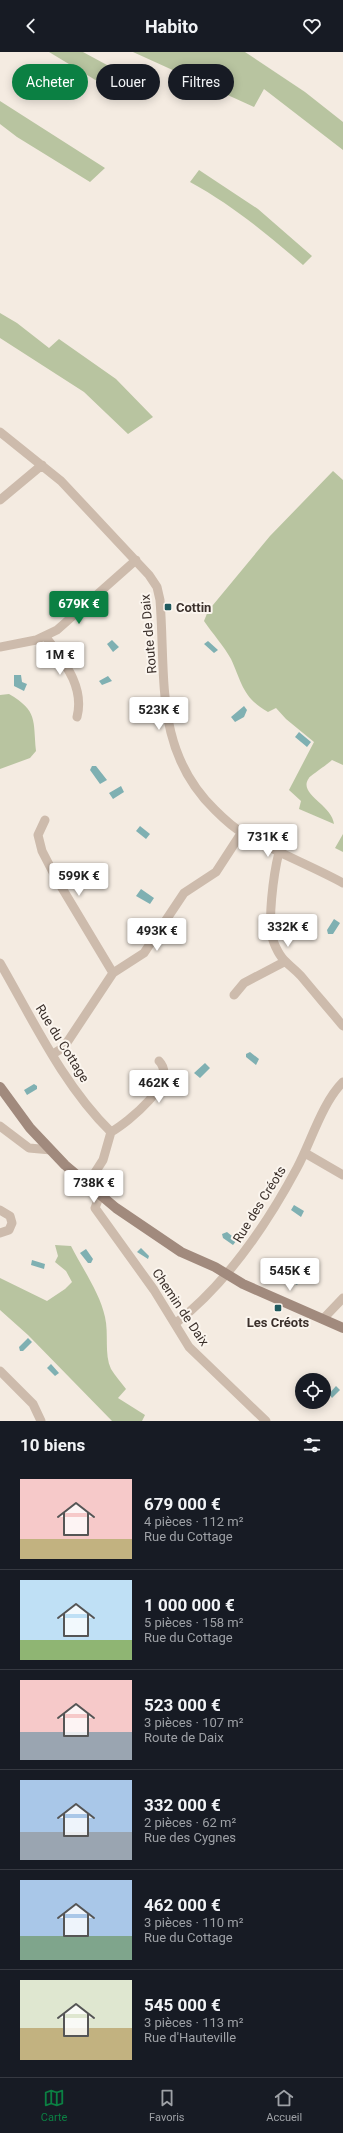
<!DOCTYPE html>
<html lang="fr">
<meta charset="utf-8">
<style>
:root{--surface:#171b24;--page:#242831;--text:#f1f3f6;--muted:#9ea1a6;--line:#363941;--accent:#0b8043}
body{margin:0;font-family:Roboto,sans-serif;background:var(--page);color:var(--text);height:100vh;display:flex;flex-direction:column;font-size:15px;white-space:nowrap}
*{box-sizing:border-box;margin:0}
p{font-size:13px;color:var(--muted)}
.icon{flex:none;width:22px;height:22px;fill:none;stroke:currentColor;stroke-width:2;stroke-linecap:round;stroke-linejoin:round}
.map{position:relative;height:1369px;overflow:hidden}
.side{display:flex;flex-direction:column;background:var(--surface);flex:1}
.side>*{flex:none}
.hud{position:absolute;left:12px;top:12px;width:319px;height:36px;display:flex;gap:8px}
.tools{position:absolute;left:295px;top:1321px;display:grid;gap:8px}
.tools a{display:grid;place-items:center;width:36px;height:36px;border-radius:50%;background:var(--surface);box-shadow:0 2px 10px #0003;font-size:20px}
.price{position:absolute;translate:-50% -34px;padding:0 9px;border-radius:4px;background:#fff;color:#222;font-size:13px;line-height:26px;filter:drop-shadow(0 1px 2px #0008)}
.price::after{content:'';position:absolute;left:50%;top:24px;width:12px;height:9px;margin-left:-6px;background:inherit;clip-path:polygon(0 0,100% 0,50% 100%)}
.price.on{background:var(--accent);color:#fff}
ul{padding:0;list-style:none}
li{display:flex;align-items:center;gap:12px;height:100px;padding:0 20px}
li+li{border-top:1px solid var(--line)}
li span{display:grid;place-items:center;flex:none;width:112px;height:80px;border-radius:0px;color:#555}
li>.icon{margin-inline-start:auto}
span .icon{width:48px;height:48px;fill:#fffc;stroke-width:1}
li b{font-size:17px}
h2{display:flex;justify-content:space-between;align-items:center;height:48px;padding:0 20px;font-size:17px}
.tag{padding:0 14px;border-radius:18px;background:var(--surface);box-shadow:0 2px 10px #0003;font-size:14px;line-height:36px}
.tag.on{background:var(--accent);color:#fff}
header{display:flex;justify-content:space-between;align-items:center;height:52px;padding:0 20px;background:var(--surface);font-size:18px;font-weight:700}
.dock{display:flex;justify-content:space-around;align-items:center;height:56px;border-top:1px solid var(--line);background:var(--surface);font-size:11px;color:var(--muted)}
.dock a{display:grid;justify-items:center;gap:2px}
.dock .on{color:var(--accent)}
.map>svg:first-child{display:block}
</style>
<header><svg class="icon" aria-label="back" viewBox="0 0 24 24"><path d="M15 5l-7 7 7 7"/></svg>Habito<svg class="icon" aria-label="heart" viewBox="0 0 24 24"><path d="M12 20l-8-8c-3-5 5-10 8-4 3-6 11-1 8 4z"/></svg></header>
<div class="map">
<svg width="343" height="1369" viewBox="0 0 343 1369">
<rect width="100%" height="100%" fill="#f4ebe1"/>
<path fill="#b8c4a0" d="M49,0H83L107,13L102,32Z
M133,0H245L305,40L343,70V98L264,37L254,55Z
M0,49L105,116L90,130L17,85L0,72Z
M199,118L258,157L312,204L303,213C267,182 232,153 190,130Z
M0,261L17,271L49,296L59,287L116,327L153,365L128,382L84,340L0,286Z
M333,419L343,428V713L332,708C328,712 310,724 309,726C297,742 332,752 334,772L299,757L301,749L289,738L314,690L286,667L276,656L268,660C243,646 242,631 231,607C224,594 212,581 204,569L208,559L270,484Z
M9,642C38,659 33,668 36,699L30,706L0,717V643Z
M343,782V800L335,796Z
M55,1193L71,1194C82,1216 100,1241 105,1265C109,1282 104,1302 111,1317C115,1324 121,1330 126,1337L118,1346L145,1363L142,1369H112L28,1283L0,1258V1226L47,1249L65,1237L72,1230L66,1219L55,1210L58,1204Z"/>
<path fill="#7fb0b2" d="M112,588L119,595L113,600L107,592Z
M208,589L218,598L214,601L204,592Z
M14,623H21L22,630L27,632L24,639L14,634Z
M108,624L112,629L102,633L99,629Z
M244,654L247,658L244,665L235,670L231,665Z
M299,680L311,690L307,695L295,685Z
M92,714H96L107,728L100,732L90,718Z
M121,734L124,740L113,747L109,741Z
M140,774L150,782L146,787L136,779Z
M141,837L154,846L150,852L136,844Z
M334,867L340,871L333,882H328L327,878Z
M250,1000L259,1007L256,1013L246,1005V1002Z
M205,1011L210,1016L200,1026L194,1021Z
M34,1032L37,1034V1037L27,1043L24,1038Z
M294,1153L304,1159L301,1165L291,1158Z
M227,1180L237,1188L233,1193L223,1186L222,1182Z
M141,1196L149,1204L148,1207L137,1200Z
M86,1197L93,1207L91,1211H88L80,1201Z
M32,1208L45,1212L44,1217L31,1213Z
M291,1221L301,1227L297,1233L288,1226Z
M28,1286L32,1290L23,1299H20L19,1295Z
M51,1312L59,1321L55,1324L47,1316Z
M336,1334L340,1338L332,1346L329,1342Z"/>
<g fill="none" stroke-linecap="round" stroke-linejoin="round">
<path stroke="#cdbbac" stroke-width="9" d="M0,380L61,429L149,523L157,535L160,548C166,625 154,699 215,758C223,766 232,775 243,781C275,800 310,813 343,831
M0,448L42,413
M46,585C63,609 85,634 77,665
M0,595L36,588L57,578L136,508
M45,768L38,783L42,799L56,826L113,921
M279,800C274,820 266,874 274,891C282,911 289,911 301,924C315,941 329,957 343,974
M0,911C33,968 63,1033 111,1080L103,1108L87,1133
M234,943L244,931L284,910
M53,1002L64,995L113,921L144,901L184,841L216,820L242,780
M0,1074L29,1096L51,1098
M111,1080C128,1070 179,1030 159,1009
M305,1101L343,1123
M100,1143L95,1156L154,1238L189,1295L266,1369
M0,1158L10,1164L12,1171L9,1178L0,1181
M323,1267L343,1246
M176,1271C227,1231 266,1174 297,1116C311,1090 322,1051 343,1030
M0,1319L33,1352L41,1369"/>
<path stroke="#a18a7d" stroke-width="10" d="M0,1035L30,1076L65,1113L116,1156L181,1200L215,1215L243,1232L343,1276"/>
</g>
<g fill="#1f5a5e" stroke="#fbf5ee" stroke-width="1.5">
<rect x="164" y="551" width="8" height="8" rx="2"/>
<rect x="274" y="1252" width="8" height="8" rx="2"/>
</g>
<g text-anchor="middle" stroke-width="4" stroke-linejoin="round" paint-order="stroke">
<g font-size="13" font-weight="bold" fill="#3b302b" stroke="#fbf5ee" text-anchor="start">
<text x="176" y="560">Cottin</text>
<text x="278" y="1275" text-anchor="middle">Les Créots</text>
</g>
<g font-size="13" fill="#3b302b" stroke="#fbf5ee">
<text transform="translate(148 582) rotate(-95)" y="5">Route de Daix</text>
<text transform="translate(63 991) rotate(58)" y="5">Rue du Cottage</text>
<text transform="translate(259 1152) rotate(-58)" y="5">Rue des Créots</text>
<text transform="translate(181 1255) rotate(56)" y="5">Chemin de Daix</text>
</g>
</g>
</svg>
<div class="tools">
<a><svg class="icon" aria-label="locate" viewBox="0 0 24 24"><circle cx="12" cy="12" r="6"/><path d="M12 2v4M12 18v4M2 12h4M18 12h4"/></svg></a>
</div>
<b class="price on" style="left:79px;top:573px">679K €</b>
<b class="price" style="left:60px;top:624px">1M €</b>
<b class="price" style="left:159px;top:679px">523K €</b>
<b class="price" style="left:268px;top:806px">731K €</b>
<b class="price" style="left:79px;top:845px">599K €</b>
<b class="price" style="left:288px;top:896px">332K €</b>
<b class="price" style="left:157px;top:900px">493K €</b>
<b class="price" style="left:159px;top:1052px">462K €</b>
<b class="price" style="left:94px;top:1152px">738K €</b>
<b class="price" style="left:290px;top:1240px">545K €</b>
<div class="hud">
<a class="tag on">Acheter</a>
<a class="tag">Louer</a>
<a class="tag">Filtres</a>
</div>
</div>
<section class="side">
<h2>10 biens<svg class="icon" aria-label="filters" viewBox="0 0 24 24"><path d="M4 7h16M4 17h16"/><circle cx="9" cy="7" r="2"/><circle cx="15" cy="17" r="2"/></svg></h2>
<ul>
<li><span style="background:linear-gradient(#f6c9c9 75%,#c2b280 0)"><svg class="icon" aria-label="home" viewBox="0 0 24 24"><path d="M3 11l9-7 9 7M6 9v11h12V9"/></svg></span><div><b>679 000 €</b><p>4 pièces · 112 m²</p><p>Rue du Cottage</p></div></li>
<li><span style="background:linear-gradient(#bfe0f5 75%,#8fb573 0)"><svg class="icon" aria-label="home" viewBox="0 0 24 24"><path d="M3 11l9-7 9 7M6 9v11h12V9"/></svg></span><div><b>1 000 000 €</b><p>5 pièces · 158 m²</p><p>Rue du Cottage</p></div></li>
<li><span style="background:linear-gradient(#f6c9c9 65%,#9aa5b1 0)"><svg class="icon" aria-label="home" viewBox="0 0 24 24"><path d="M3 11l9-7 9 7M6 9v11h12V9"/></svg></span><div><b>523 000 €</b><p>3 pièces · 107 m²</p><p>Route de Daix</p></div></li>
<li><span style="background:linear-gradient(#a9c7e8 65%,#9aa5b1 0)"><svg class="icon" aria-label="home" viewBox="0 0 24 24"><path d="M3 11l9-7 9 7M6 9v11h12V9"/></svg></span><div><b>332 000 €</b><p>2 pièces · 62 m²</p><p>Rue des Cygnes</p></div></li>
<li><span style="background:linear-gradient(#a9c7e8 70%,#7fa58c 0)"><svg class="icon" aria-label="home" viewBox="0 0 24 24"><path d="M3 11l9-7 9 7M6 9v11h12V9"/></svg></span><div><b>462 000 €</b><p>3 pièces · 110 m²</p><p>Rue du Cottage</p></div></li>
<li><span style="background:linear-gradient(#dfe7d0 60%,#c2b280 0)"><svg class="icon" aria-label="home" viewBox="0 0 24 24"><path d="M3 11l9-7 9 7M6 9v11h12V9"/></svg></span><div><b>545 000 €</b><p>3 pièces · 113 m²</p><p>Rue d'Hauteville</p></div></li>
</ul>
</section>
<nav class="dock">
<a class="on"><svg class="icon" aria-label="map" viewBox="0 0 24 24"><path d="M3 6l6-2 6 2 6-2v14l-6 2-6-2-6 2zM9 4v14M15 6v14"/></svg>Carte</a>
<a><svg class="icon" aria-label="saved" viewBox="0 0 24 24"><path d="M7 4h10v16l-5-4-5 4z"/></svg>Favoris</a>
<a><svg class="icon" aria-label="home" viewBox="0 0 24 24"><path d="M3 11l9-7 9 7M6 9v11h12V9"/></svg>Accueil</a>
</nav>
